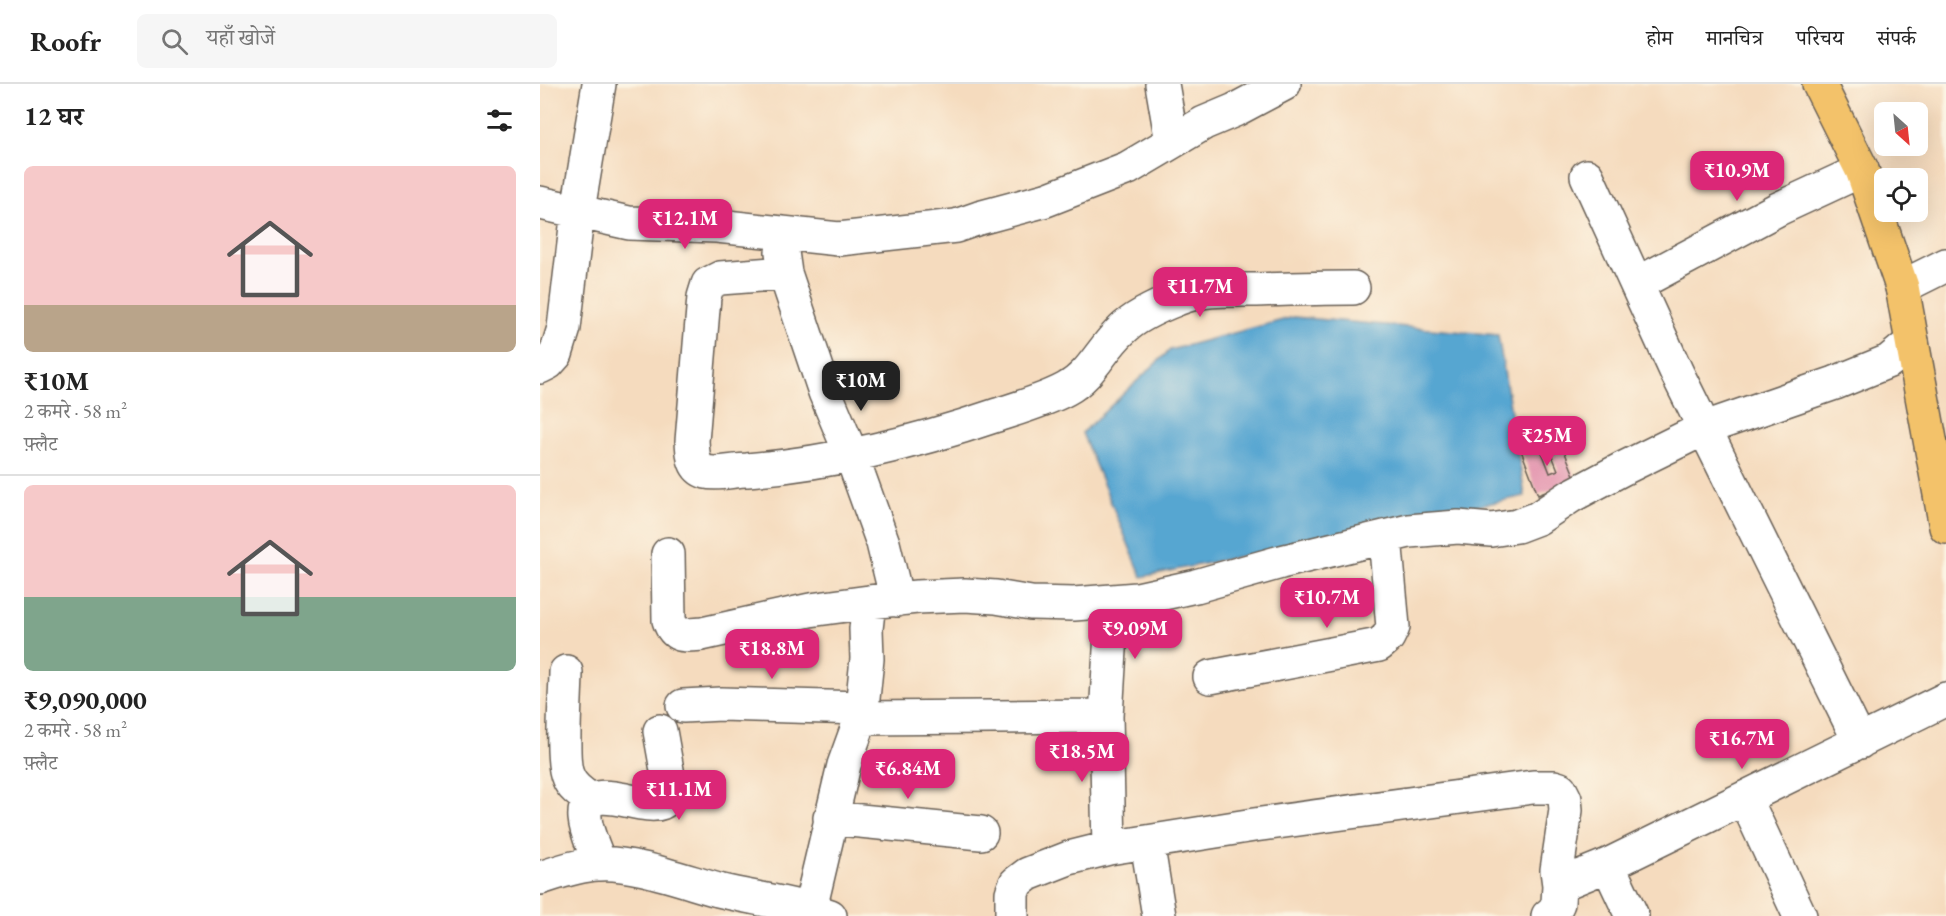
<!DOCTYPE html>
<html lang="hi">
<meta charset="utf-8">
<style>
:root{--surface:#fff;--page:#f6f6f6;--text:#222;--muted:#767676;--line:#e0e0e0;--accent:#db2777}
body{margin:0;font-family:"EB Garamond","Noto Serif Devanagari",serif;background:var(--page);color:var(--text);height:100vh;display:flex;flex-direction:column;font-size:22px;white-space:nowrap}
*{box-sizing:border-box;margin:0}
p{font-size:20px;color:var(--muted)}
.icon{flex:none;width:33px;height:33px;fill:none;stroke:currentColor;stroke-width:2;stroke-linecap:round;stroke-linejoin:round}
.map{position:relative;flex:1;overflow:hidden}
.panel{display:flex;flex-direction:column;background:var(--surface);width:540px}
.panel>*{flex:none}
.needle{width:39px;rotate:153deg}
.controls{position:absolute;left:1334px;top:18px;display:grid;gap:12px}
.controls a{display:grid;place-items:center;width:54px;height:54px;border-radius:9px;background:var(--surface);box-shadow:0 6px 24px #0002;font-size:30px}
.price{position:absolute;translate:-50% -51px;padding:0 14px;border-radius:12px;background:var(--accent);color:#fff;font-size:20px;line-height:39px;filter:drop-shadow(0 2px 3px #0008)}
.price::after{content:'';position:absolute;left:50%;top:36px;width:18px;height:14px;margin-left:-9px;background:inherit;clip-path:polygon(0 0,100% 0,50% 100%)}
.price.selected{background:#222;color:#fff}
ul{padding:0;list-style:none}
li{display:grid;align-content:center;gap:12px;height:318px;padding:0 24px}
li+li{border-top:2px solid var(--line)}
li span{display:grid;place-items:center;height:186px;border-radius:9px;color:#555}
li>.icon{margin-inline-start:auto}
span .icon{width:108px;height:108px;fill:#fffc;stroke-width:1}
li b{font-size:26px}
h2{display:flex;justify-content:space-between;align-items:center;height:72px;padding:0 24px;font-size:26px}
header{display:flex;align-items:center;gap:36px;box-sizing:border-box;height:84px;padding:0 30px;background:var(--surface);border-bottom:2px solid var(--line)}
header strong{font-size:28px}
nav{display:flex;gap:33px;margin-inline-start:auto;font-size:21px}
.search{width:420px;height:54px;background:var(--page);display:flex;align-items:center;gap:15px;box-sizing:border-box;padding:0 21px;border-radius:9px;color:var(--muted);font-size:22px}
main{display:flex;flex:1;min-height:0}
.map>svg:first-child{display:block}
</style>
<header>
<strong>Roofr</strong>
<div class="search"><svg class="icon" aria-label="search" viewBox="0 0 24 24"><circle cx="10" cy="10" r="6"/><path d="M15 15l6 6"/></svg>यहाँ खोजें</div>
<nav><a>होम</a><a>मानचित्र</a><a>परिचय</a><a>संपर्क</a></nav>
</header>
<main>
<section class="panel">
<h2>12 घर<svg class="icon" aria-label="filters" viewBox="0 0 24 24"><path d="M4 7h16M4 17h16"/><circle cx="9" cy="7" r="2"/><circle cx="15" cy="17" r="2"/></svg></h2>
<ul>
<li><span style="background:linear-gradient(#f6c9c9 75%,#b9a48a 0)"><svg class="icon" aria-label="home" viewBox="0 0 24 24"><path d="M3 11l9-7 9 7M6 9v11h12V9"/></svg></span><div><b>₹10M</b><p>2 कमरे · 58 m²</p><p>फ़्लैट</p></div></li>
<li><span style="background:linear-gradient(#f6c9c9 60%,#7fa58c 0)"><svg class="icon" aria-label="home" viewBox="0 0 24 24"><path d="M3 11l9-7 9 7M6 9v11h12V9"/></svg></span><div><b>₹9,090,000</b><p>2 कमरे · 58 m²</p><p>फ़्लैट</p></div></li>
</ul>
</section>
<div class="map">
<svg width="1406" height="832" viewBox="0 0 1406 832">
<rect width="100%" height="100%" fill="#fcf5e5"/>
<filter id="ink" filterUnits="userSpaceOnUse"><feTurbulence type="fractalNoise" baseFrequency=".0167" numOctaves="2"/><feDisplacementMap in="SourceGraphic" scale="12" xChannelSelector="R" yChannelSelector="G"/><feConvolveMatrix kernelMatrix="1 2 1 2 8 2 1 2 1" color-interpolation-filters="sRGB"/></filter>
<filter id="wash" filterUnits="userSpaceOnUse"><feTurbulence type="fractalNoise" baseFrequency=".008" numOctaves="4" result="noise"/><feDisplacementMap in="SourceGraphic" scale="24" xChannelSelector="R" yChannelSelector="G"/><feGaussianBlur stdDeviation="1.35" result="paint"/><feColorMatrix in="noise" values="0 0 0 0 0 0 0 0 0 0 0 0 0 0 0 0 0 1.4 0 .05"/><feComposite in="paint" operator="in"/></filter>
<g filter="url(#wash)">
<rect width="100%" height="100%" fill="#f5dbbe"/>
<path fill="#57a6d1" stroke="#3a6176" stroke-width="1.5" d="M754,233L958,251L985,412L602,493L542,349L630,266Z"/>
<g id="blocks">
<path fill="#e393ad" d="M997,355L1010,389L1018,386L1009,364L1021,359L1036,396L998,411L979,361Z"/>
</g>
</g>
<g filter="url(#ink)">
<use href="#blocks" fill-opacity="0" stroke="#685f55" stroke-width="1.5"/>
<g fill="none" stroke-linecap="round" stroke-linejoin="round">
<defs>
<path id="minor" d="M622,0L632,58
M1047,92L1137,289L1320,658
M0,119L89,139L177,142L299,155L416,142L439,134L506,116L588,84L664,39L695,26L744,0
M242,168L245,189L285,308L311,370L343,459L357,516
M245,189L180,194L168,200L164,213L152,357C153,368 152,384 166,388C178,391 195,386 207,386C290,379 375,359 454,332C478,324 504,317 526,305C552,291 561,265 582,246C596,232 619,222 637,215C662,204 690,206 717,206C749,205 781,204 813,204
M1097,200L1238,125L1322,86
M1362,203L1406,181
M0,283L8,279L16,270L24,244L38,126L59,0
M128,470L129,536C135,555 146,551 162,550L270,526L329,518L377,513L425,511L456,513L491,519L534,520L597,515L656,502L741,478L869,447L918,443L951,446L977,442L998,434L1031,412L1082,385L1165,344L1295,299L1349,277L1372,258
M26,588C26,610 20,677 28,693C32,704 42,710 51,716
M670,593L839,561L848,553L853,543L845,453
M143,622L181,620L322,624
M321,634L566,632
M1205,714L1260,832
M290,734L441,749
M607,758L619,832
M569,764L566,632L573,517
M59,779C55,765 46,749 45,734C42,693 101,727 121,719C128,716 129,710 130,703L120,647
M1068,781L1092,832
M0,794C19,788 38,781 58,780C91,777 145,797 178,806C215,815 254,819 290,832
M1019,801L1068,781L1406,615
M270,825L304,681L321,634L327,575L326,545L329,518
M472,832V809L476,799L488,790L529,774L569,764L714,741L993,703H1014L1020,705L1025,715L1026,726L1017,786L1019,801L1018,819L1014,827L1008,832"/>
<path id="major" d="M1279,0L1322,86L1362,203L1406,443"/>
</defs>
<use href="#minor" stroke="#685f55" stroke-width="36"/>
<use href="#major" stroke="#685f55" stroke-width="36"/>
<use href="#minor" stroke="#fff" stroke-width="33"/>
<use href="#major" stroke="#f3c26a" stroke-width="33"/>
</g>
</g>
</svg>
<div class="controls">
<a><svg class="needle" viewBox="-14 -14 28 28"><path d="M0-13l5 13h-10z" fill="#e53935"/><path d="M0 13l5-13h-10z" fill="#767676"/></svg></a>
<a><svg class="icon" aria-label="locate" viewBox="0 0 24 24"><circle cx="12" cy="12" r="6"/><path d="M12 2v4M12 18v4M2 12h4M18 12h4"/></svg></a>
</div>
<b class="price" style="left:1197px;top:118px">₹10.9M</b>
<b class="price" style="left:145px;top:166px">₹12.1M</b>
<b class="price" style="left:660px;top:234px">₹11.7M</b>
<b class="price selected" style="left:321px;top:328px">₹10M</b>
<b class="price" style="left:1007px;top:383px">₹25M</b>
<b class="price" style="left:787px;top:545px">₹10.7M</b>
<b class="price" style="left:595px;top:576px">₹9.09M</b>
<b class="price" style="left:232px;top:596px">₹18.8M</b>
<b class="price" style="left:1202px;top:686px">₹16.7M</b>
<b class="price" style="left:542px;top:699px">₹18.5M</b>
<b class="price" style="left:368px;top:716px">₹6.84M</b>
<b class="price" style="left:139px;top:737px">₹11.1M</b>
</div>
</main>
